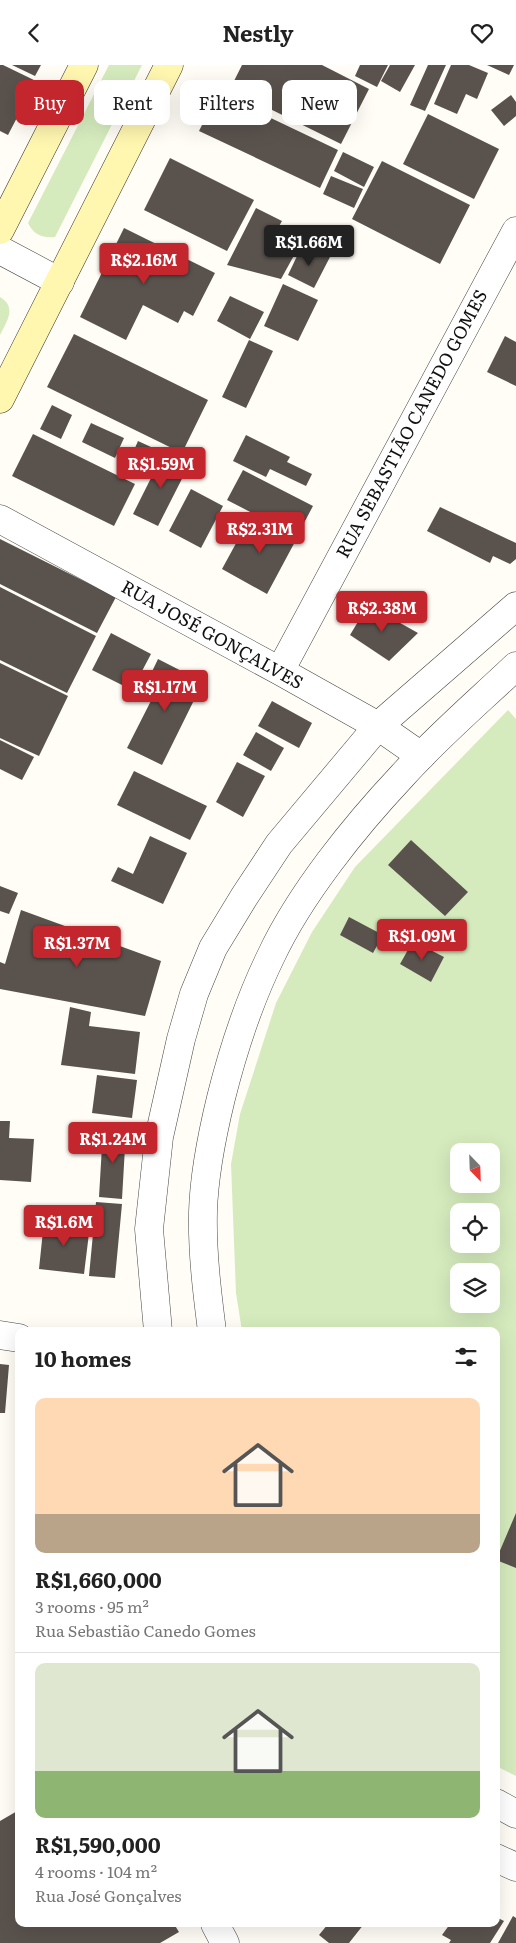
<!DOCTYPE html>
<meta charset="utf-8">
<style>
:root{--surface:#fff;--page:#f6f6f6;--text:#222;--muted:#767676;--line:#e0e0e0;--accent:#c4262e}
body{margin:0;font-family:Literata,serif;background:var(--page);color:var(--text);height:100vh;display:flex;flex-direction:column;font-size:19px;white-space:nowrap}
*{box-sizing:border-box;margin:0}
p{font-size:16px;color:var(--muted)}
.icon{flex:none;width:28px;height:28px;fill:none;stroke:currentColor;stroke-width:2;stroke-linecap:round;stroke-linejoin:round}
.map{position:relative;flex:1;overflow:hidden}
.side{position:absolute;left:15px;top:1262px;width:485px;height:600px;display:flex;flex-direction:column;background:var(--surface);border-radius:10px;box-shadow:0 5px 20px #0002}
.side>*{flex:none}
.hud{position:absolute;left:15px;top:15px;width:486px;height:45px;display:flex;gap:10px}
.needle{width:32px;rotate:157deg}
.tools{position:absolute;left:450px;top:1078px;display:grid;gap:10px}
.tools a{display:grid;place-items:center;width:50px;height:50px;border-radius:10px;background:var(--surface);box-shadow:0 5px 20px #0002;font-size:25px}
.price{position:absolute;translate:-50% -42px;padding:0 11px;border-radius:5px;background:var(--accent);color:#fff;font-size:16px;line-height:32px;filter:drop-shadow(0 1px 2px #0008)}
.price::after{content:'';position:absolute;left:50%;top:30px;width:15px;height:11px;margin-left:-8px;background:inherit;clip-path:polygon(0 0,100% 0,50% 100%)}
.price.selected{background:#222;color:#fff}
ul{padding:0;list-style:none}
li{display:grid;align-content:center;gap:10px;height:265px;padding:0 20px}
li+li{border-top:1px solid var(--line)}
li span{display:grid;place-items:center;height:155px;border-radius:10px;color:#555}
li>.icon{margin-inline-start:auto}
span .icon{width:90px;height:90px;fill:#fffc;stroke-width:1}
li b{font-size:21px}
h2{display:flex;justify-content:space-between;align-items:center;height:60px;padding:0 20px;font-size:21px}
.pill{padding:0 18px;border-radius:10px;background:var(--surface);box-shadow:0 5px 20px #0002;font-size:18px;line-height:45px}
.pill.selected{background:var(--accent);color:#fff}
header{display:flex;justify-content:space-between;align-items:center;height:65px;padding:0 20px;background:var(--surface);font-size:22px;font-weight:700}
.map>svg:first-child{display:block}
</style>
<header><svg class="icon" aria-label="back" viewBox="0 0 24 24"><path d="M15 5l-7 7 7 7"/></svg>Nestly<svg class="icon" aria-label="heart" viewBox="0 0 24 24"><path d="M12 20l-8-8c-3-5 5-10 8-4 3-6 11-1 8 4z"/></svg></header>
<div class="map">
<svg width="516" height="1878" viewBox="0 0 516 1878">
<rect width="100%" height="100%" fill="#fffdf5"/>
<path fill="#d5ebbd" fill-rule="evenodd" d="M109,0H142L55,172C42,173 34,170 28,158Z
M0,232C17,242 7,256 0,270Z
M508,645L516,654V1711L496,1701V1266H242L236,1228L231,1099L240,1049L276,938L312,867L355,802ZM459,1086H491V1119H459ZM459,1146H491V1179H459ZM459,1206H491V1239H459Z"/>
<path fill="#5a524d" d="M0,0H3L36,16L8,70L0,66Z
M12,0H41L35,11Z
M242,0H322L369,24L341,79L230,24Z
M360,0H388L377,22L355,11Z
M390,0H415L400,27L381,16Z
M428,0H446L425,46L410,40Z
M451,0H469L488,8L477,34L466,29L457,49L434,39Z
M487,0H514L509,10Z
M218,28L338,85L320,123L199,66Z
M511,30L516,37V51L504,61L491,45Z
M428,49L499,84L474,134L403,99Z
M343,87L374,102L364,122L334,106Z
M170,93L254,135L227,186L144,145Z
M382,96L470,140L440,199L352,154Z
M331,111L363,124L354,143L323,129Z
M256,143L282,156L278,163L302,176L281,214L227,200Z
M124,163L215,208L193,251L184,246L178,258L143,240L126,275L80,252Z
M308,181L330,192L314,223L288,210L298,189L303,191Z
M283,219L318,235L298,276L264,261Z
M230,231L264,247L250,274L217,256Z
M74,269L208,335L182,388L47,322Z
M505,271L516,277V321L487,307Z
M249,275L273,286L246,343L222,332Z
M52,340L72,350L61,374L40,364Z
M91,358L124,373L115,393L82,377Z
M33,369L135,419L114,461L12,411Z
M246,370L290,392L287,397L312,409L306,421L270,404L266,412L233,396Z
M138,376L151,382L141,404L128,399Z
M164,387L189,400L158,461L133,449Z
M243,405L313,441L297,471L227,435Z
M191,424L223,441L201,483L169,466Z
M440,442L516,478V494L510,499L493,491L490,498L427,466Z
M252,449L297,473L267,529L222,504Z
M0,474L116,532L97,568L0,519Z
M0,522L96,571L67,628L0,595Z
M368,540L418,568L389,596L350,570Z
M111,568L151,589L132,625L92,605Z
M158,594L203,617L162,700L127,683L158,622L147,617Z
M0,598L68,631L39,691L0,673Z
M272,636L312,658L299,683L258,661Z
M256,667L284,683L271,706L243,690Z
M0,675L34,692L22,715L0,704Z
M237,697L265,711L243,752L216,737Z
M134,706L207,741L190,775L117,740Z
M150,771L187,788L163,839L111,816L118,802L133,809Z
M411,775L468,827L445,851L388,800Z
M0,821L18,828L9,849L0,846Z
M21,845L161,896L145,951L0,924V897L5,899Z
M349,852L383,870L373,888L340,870Z
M413,876L444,892L431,917L400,899Z
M70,942L91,947L89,961L140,967L135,1009L61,1000Z
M97,1010L137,1015L132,1053L92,1048Z
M0,1056H10L9,1073L34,1074L31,1117L0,1115Z
M103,1064L126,1065L122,1134L99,1132Z
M96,1137L122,1139L115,1213L89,1211Z
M44,1156L90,1160L84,1209L39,1204Z
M0,1299L9,1300L5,1348H0Z
M516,1448V1503L496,1495Z
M19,1745V1859H174L179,1867L160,1878H0V1756Z
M513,1851L516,1853V1878H498Z
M496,1852L504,1856L490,1878H449L451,1875L442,1870L450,1859H496Z
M328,1859H364L349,1878H329L319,1870Z"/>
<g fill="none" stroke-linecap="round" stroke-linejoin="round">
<defs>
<path id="minor" d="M0,185L60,217
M0,454L280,606L378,661L421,691
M280,606L516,166
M0,1270L19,1273
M215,1859L225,1878"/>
<path id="tertiary" d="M158,1266L149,1164L159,1072L181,974L194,929L213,883L244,832L279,779L378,661L516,541
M212,1266C207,1227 202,1186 203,1147C204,1109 212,1070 221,1033C233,985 249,936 271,891C300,829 355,761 402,711C437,672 478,637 516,601
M496,1738L516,1749
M496,1793L516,1802"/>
<path id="secondary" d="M0,165L84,0
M0,334L169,0"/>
</defs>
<use href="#minor" stroke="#444" stroke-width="29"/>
<use href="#tertiary" stroke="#444" stroke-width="29"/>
<use href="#secondary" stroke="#333" stroke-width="29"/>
<use href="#minor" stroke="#fff" stroke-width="28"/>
<use href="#tertiary" stroke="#fff" stroke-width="28"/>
<use href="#secondary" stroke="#fff6b0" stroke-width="28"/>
</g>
<g text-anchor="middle" stroke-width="5" stroke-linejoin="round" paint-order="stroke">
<g font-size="18" fill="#111" stroke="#fff">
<text transform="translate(412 359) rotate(-62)" y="6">RUA SEBASTIÃO CANEDO GOMES</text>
<text transform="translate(212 570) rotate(29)" y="6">RUA JOSÉ GONÇALVES</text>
</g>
</g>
</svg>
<div class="tools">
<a><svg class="needle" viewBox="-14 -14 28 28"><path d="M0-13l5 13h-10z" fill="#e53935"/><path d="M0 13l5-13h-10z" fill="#767676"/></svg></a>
<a><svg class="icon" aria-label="locate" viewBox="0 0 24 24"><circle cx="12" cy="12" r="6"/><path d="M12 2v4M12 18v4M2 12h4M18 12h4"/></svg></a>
<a><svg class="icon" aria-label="layers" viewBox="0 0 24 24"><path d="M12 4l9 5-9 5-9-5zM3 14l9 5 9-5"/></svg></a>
</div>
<b class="price selected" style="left:309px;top:202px">R$1.66M</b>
<b class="price" style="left:144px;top:220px">R$2.16M</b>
<b class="price" style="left:161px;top:424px">R$1.59M</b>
<b class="price" style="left:260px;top:489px">R$2.31M</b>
<b class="price" style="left:382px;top:568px">R$2.38M</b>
<b class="price" style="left:165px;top:647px">R$1.17M</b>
<b class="price" style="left:422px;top:896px">R$1.09M</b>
<b class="price" style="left:77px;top:903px">R$1.37M</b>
<b class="price" style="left:113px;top:1099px">R$1.24M</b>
<b class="price" style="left:64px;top:1182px">R$1.6M</b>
<div class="hud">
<a class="pill selected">Buy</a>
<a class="pill">Rent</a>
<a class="pill">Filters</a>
<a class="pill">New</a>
</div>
<section class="side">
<h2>10 homes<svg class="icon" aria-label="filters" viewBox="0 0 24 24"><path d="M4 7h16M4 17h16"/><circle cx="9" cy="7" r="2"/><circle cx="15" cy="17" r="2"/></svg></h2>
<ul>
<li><span style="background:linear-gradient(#ffd9b3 75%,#b9a48a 0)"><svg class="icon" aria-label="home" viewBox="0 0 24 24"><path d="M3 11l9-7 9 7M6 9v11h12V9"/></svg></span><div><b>R$1,660,000</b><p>3 rooms · 95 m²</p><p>Rua Sebastião Canedo Gomes</p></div></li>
<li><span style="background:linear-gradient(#dfe7d0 70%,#8fb573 0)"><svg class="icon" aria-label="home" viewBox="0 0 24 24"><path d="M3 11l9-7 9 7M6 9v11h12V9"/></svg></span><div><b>R$1,590,000</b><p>4 rooms · 104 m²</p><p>Rua José Gonçalves</p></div></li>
</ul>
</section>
</div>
